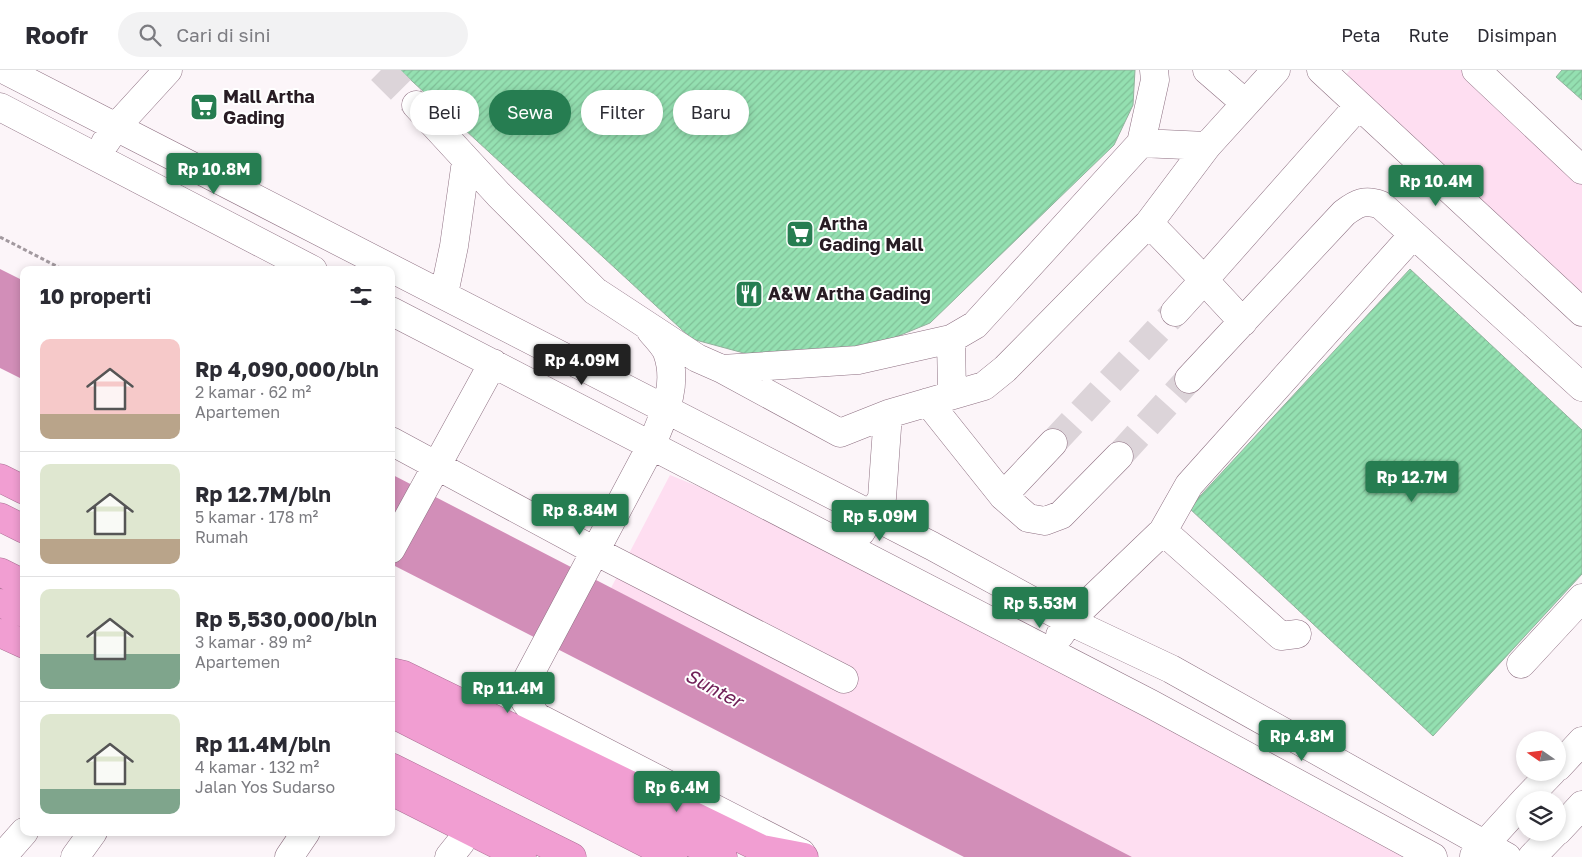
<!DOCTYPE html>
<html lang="id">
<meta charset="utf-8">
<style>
:root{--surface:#fff;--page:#f2f2f3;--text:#2b2b33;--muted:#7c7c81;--line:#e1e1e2;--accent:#267d51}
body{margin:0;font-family:"Golos Text",sans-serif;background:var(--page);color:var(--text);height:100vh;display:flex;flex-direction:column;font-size:19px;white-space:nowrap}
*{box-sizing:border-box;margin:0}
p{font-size:16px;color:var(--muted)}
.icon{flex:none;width:28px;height:28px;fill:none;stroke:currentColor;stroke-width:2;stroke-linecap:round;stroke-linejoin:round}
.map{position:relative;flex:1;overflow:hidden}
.side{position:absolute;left:20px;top:196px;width:375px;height:570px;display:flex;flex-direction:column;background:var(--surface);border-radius:10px;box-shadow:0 2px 8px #0003}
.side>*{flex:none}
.banner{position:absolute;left:410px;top:20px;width:475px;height:45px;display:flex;gap:10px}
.needle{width:32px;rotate:284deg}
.controls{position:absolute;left:1516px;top:661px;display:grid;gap:10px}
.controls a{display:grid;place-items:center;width:50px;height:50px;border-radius:50%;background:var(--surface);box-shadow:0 2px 8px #0003;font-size:25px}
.price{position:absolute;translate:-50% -42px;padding:0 11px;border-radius:5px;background:var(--accent);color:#fff;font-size:16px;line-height:32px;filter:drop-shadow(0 1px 2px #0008)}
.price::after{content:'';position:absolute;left:50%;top:30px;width:15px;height:11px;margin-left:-8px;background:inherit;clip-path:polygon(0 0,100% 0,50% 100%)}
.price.selected{background:#222;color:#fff}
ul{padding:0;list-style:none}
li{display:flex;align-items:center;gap:15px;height:125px;padding:0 20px}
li+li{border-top:1px solid var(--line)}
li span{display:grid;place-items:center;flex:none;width:140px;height:100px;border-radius:10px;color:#555}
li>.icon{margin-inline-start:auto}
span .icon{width:60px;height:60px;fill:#fffc;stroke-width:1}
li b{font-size:21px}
h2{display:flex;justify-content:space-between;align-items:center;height:60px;padding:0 20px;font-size:21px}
.tag{padding:0 18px;border-radius:22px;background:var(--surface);box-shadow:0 2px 8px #0003;font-size:18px;line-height:45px}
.tag.selected{background:var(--accent);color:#fff}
header{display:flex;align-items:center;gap:30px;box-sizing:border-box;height:70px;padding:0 25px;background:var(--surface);border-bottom:1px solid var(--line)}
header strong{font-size:24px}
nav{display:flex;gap:28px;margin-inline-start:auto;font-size:18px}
.search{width:350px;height:45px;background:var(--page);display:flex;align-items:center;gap:12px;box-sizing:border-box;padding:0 18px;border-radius:28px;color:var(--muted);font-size:19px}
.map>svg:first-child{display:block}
</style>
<header>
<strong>Roofr</strong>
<div class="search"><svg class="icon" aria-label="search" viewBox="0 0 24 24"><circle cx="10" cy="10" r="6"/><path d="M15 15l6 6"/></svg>Cari di sini</div>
<nav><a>Peta</a><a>Rute</a><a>Disimpan</a></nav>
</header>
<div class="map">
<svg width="1582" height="787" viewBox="0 0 1582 787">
<defs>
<pattern id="building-hatch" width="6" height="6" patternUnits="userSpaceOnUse" patternTransform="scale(1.25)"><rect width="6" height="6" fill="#94e0b1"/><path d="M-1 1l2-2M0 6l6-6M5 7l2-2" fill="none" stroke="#80c098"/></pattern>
</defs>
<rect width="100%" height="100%" fill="#fcf5f9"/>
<path fill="#fedef1" d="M1350,0H1476L1582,100V243L1336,15Z
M670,405L852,479L1433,787H1132L611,518Z"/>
<path fill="#d28eb8" d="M0,199L24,211V310L0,298Z
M391,404L1132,787H964L391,494Z"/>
<path fill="url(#building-hatch)" stroke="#92b29d" d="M400,0H1135L1133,35L1114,75L930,253L859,282L777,292L692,269Z
M1562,0H1582V30L1556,7Z
M1410,199L1582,360V504L1433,666L1189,438Z"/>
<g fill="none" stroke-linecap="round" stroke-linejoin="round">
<path stroke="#dcd4d9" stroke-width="28" stroke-dasharray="28 14" stroke-linecap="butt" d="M381,0L416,35
M1053,373L1175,242
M1119,386L1189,309"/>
<defs>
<path id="minor" d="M5,0L932,476L1069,551L1171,599L1507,787
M1207,0L1245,33
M1321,0L1582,242
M1476,0L1582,100
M416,35L499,125L595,221L697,288L722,299L858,290L951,269L975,255L1141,73L1155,10L1154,0
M0,37L313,200
M105,73L115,58L168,0
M1141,73L1207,76
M1149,153L1204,210L1175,242
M444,224L454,176L466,91
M391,241L1151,634L1433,787
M1243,252L1204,210L1358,36
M651,261C656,267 664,275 667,282C679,315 664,345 651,376L523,617L525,631L537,647L801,783
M951,269L952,324
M722,299L840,363L888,344
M1189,309L1344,143C1357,133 1365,129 1381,135L1582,317
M928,332L1003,426L1053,373
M391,371L595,481L844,609
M1003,426L1028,448L1045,451L1061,445L1119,386
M1163,461L1281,566L1297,564
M861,462L882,428L888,344L984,316L1005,299L1149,153L1207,76L1276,0
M391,479L493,293
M1060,565L1069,551L1163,461L1189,415L1413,165
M1521,594L1582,528
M1558,697L1582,671
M1525,730L1552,702
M1558,761L1582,735
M1474,786L1525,730
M2,787L24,762
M75,787L93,762
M289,787L306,762
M449,787L461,772
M1532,787L1556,762"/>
<path id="highway" d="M0,408L24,420
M0,447L24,459
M0,502L24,514
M0,533L24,543
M0,563L24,574
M391,602L404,605L762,779L804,787
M391,619L636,747L723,787
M391,643L673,787
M391,697L572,787
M391,721L522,787"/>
</defs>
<use href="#minor" stroke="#8e7082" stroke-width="29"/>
<use href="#highway" stroke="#ab7095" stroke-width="29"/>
<path stroke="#a2999f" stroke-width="3" stroke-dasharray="4 2.5" stroke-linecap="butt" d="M0,167L64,200"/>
<use href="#minor" stroke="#fff" stroke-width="28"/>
<use href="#highway" stroke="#f19ed2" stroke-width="28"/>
</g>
<defs>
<symbol id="supermarket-square" viewBox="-11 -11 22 22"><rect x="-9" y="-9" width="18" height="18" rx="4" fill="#267d51" stroke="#fff"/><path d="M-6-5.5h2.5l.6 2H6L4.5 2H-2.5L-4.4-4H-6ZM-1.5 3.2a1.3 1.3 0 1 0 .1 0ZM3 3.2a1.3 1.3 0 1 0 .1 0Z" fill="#fff"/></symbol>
<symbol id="restaurant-square" viewBox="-11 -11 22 22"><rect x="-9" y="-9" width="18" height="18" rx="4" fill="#267d51" stroke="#fff"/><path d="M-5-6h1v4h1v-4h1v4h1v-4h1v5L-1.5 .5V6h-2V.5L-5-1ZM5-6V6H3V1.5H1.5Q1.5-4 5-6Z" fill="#fff"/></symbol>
</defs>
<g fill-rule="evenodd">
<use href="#supermarket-square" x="188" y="21" width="32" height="32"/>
<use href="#supermarket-square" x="784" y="148" width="32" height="32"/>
<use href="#restaurant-square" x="733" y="208" width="32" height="32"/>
</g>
<g text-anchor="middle" stroke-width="4" stroke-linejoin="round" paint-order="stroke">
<g font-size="18" font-weight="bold" fill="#281c24" stroke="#fff" text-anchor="start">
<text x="223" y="33">Mall Artha<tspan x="223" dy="21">Gading</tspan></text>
<text x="819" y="160">Artha<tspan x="819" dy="21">Gading Mall</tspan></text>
<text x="768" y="230">A&amp;W Artha Gading</text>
</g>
<g font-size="19" font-style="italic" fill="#712159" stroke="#fff">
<text transform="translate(714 618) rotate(28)" y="7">Sunter</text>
</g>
</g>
</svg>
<div class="controls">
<a><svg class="needle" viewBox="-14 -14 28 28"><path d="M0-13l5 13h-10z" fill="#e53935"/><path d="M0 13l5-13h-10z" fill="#7c7c81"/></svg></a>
<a><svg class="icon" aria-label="layers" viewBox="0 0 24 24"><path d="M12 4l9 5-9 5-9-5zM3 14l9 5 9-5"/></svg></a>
</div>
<b class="price" style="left:214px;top:125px">Rp 10.8M</b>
<b class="price" style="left:1436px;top:137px">Rp 10.4M</b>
<b class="price selected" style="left:582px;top:316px">Rp 4.09M</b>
<b class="price" style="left:1412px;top:433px">Rp 12.7M</b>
<b class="price" style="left:580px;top:466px">Rp 8.84M</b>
<b class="price" style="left:880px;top:472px">Rp 5.09M</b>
<b class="price" style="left:1040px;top:559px">Rp 5.53M</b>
<b class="price" style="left:508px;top:644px">Rp 11.4M</b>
<b class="price" style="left:1302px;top:692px">Rp 4.8M</b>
<b class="price" style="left:677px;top:743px">Rp 6.4M</b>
<div class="banner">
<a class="tag">Beli</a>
<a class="tag selected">Sewa</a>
<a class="tag">Filter</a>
<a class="tag">Baru</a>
</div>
<section class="side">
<h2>10 properti<svg class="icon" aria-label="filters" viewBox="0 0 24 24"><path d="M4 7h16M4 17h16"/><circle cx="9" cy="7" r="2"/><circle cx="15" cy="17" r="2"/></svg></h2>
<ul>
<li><span style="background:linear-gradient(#f6c9c9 75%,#b9a48a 0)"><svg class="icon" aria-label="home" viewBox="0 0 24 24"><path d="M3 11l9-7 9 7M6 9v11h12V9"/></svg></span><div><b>Rp 4,090,000/bln</b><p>2 kamar · 62 m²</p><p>Apartemen</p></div></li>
<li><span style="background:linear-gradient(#dfe7d0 75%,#b9a48a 0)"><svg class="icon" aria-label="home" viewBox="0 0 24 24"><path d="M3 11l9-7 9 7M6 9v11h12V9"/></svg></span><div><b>Rp 12.7M/bln</b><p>5 kamar · 178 m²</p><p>Rumah</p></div></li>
<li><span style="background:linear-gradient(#dfe7d0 65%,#7fa58c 0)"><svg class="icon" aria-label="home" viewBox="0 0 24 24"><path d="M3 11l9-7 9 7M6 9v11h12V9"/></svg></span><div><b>Rp 5,530,000/bln</b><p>3 kamar · 89 m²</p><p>Apartemen</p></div></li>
<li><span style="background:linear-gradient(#dfe7d0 75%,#7fa58c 0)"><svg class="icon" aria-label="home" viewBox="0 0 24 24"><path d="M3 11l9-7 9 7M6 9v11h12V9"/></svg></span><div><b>Rp 11.4M/bln</b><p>4 kamar · 132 m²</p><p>Jalan Yos Sudarso</p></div></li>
</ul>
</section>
</div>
